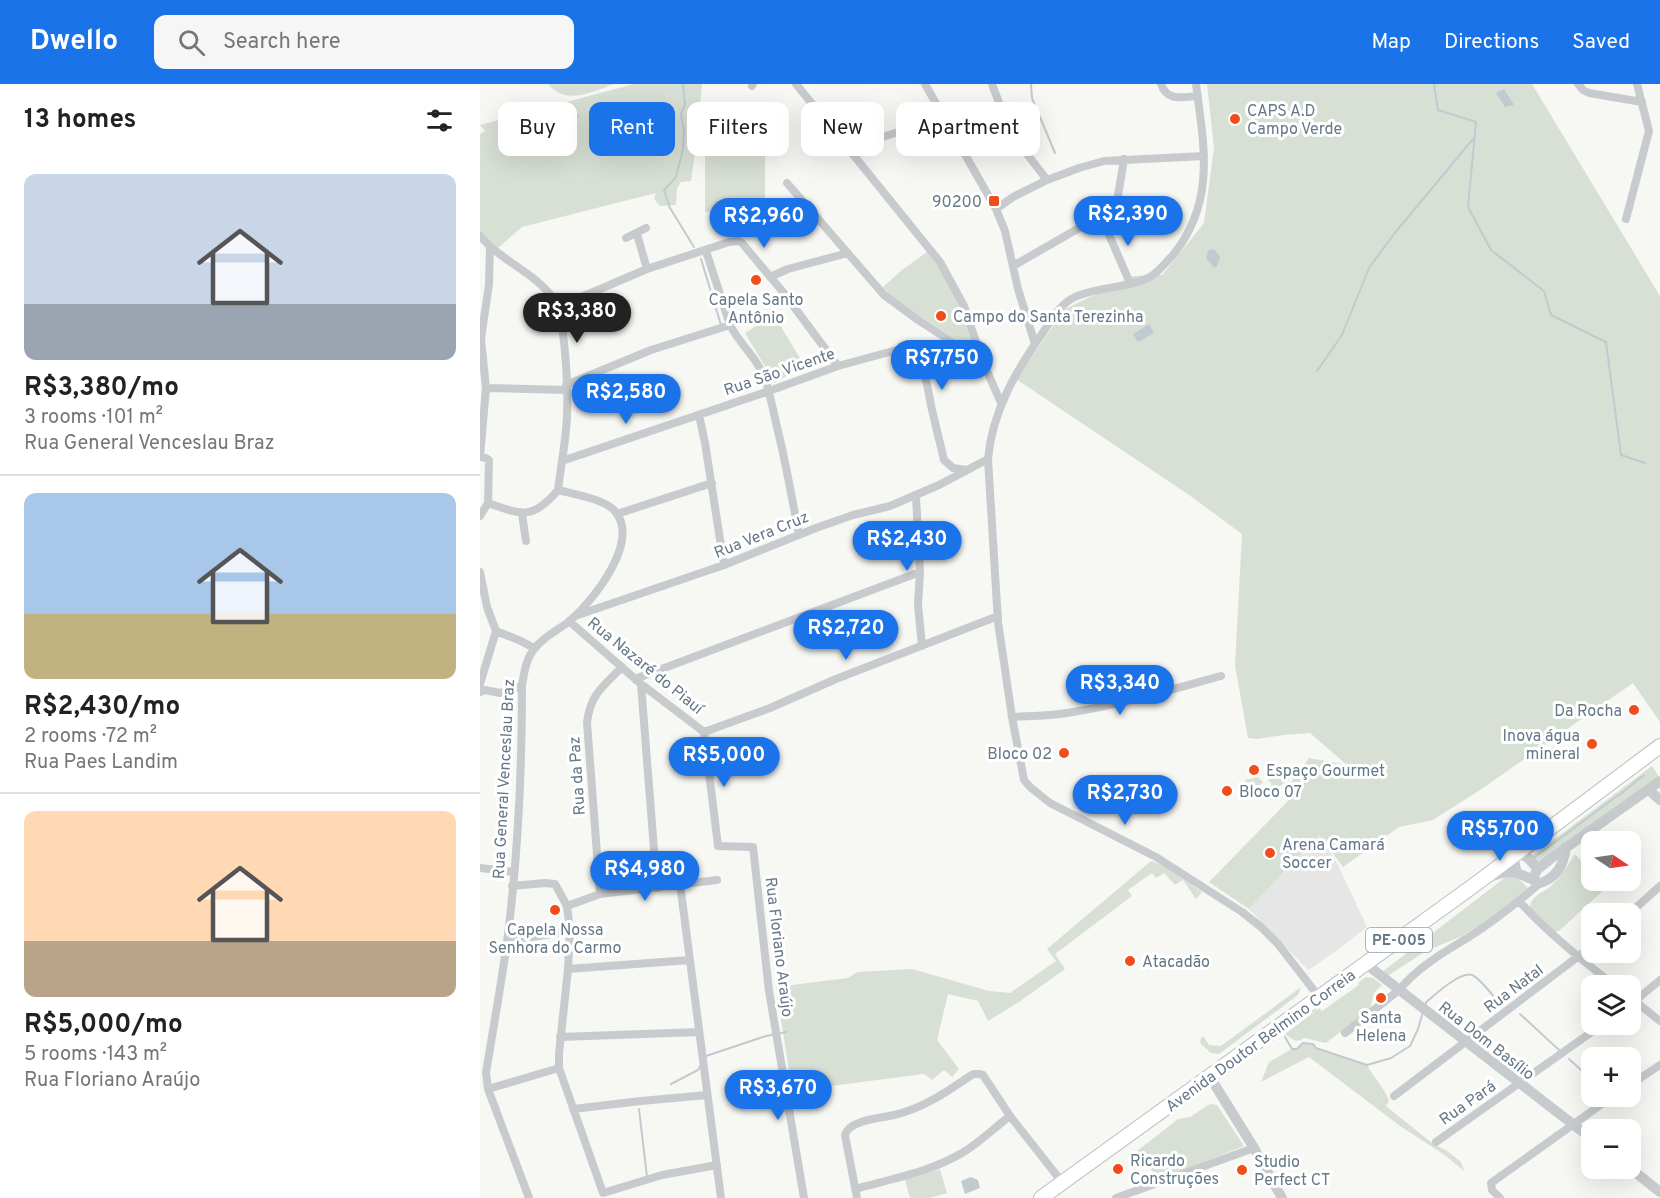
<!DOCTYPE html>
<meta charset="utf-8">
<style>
:root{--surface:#fff;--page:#f6f6f6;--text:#222;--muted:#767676;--line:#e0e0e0;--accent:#1a73e8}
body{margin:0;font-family:Overpass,sans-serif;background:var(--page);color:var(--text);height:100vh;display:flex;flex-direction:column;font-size:22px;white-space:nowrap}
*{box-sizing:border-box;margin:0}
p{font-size:20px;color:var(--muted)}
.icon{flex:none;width:33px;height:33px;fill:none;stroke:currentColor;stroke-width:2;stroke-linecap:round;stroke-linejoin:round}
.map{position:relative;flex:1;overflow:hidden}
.panel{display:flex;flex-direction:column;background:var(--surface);width:480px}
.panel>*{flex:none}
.top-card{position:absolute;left:18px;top:18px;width:570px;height:54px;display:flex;gap:12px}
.needle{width:39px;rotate:103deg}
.fabs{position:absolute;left:1101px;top:747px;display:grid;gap:12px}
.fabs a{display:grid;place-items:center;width:60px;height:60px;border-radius:12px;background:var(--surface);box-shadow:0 6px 24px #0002;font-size:30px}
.price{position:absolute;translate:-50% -51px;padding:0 14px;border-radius:21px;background:var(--accent);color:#fff;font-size:20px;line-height:39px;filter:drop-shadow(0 2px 3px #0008)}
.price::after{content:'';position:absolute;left:50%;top:36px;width:18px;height:14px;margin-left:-9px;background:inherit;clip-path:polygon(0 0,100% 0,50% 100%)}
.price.selected{background:#222;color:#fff}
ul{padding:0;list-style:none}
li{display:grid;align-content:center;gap:12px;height:318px;padding:0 24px}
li+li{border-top:2px solid var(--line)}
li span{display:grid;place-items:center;height:186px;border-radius:12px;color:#555}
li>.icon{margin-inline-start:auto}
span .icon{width:108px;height:108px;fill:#fffc;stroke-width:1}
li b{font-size:26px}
h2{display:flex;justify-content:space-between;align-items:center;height:72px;padding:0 24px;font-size:26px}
.tag{padding:0 21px;border-radius:12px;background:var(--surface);box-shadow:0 6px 24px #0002;font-size:21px;line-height:54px}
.tag.selected{background:var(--accent);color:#fff}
header{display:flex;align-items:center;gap:36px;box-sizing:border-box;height:84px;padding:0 30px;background:var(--accent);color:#fff}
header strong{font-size:28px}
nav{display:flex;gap:33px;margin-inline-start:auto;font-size:21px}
.search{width:420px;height:54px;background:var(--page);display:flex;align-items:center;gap:15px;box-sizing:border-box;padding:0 21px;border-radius:12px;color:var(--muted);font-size:22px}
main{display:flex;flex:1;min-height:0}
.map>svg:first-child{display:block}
</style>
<header>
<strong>Dwello</strong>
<div class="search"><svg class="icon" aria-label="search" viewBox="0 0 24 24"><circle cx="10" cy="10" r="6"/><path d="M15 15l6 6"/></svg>Search here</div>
<nav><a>Map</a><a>Directions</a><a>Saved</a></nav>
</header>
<main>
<section class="panel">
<h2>13 homes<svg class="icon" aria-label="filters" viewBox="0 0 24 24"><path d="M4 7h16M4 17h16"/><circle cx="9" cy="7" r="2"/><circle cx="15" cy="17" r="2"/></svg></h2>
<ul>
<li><span style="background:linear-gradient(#c9d6e8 70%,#9aa5b1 0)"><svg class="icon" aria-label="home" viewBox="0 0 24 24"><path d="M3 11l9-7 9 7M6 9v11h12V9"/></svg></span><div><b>R$3,380/mo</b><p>3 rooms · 101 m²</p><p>Rua General Venceslau Braz</p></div></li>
<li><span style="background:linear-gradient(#a9c7e8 65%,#c2b280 0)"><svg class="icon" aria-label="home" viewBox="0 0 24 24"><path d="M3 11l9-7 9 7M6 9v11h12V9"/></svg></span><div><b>R$2,430/mo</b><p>2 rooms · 72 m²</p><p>Rua Paes Landim</p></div></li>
<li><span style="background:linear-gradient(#ffd9b3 70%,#b9a48a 0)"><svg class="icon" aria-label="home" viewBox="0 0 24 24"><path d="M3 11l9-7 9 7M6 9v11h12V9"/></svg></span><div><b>R$5,000/mo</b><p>5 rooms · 143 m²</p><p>Rua Floriano Araújo</p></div></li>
</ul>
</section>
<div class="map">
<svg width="1180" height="1114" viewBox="0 0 1180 1114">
<rect width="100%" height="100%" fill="#f7f7f4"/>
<path fill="#e5e6e5" d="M839,751L857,779L887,843L855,868L828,886L769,825Z"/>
<path fill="#d8e0d5" d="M68,0H134C111,8 87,22 68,0Z
M154,0H222L215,70L211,97L201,98L197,105L196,121L180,122L174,115L176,109L42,143L18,164L0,148V50L5,47L0,41Z
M727,0H1052L1180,212V638L1153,599L1003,704L953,736L919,743L863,783L839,751L769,825L729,798L808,717L803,709L829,674L867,681L830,649L803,651L777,655L768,654L755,581L762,450L709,411L536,295L585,225L653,192L682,191L724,139L734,64Z
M225,21H285V127L225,128Z
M447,168C468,192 492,235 494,267L414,216L403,203L422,186Z
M294,231L324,281L295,299L265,249Z
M1172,682L1179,693L1058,779L1052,772Z
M806,684L812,693L792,708L789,704L792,700L788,696Z
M778,693L783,698L768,712L765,696Z
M1095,770L1111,788L1112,796L1119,797L1126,804L1079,847L1073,848L1050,824C1051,810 1063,810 1072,801C1081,793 1088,780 1095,770Z
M671,777L684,782L722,808L716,815L703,796L695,801L684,789L676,794L672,789L648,806L652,812L575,870L585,885L539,918L508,937L498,917L468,910L457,956L479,985L472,993L464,986L452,996L444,990L312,1007L296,903L368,894L377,888L432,885L509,907L530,909L576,877L567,865Z
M1027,792C1035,791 1044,798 1048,805L1012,834L982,852L946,867L906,893L902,888Z
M886,893L893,894L902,901L894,909L890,925L846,959L824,954C815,960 813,955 805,950L839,924L842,927L879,901L878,899Z
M821,903L818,911L739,970L731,969L720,959L721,954L723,952L729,961L741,962Z
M823,959L833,960L836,964L887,981C894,994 904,1003 909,1017L906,1022L952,1059L967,1067L981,1078L984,1087L966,1072L920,1042L829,973L781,998L789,978L812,965H817Z
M733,1020L737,1021L764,1062L680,1096L670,1084L660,1082L652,1071L698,1035L710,1033L728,1021Z
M460,1085L467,1109L450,1114H430L425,1096Z"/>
<path fill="#c0cbd0" d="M1024,5L1034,21L1025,23L1016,9Z
M85,27L100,31L94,37L78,39L81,30Z
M729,165L735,166L740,173L737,183H733L726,174Z
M669,240L674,249L658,258L653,250Z
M491,1093L498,1096L500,1104L485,1110L481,1097Z"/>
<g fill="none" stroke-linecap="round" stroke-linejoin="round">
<path stroke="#c0cbd0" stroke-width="2" d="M203,0L205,20L201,30L204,48L203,65L196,93L184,106L190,124L214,163
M551,0L552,14L575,69
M954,0L958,26L996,38L988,123L1011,166L1064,207L1071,231L1126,258L1141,371L1165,379
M221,175L241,241
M837,287L862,251L889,184L914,150L993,55
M1138,712L1164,691
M1055,773L1137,712
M946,920V918C955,911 980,887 992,891C1000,894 1013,912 1019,919
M1040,930L1079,966
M805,953L812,965H817L823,959L833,960L836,964L887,981L911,974L930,962L938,945L943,928
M226,972L286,952L306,948
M1089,975L1112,996
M191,1000L218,986L220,982
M159,1025L167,1093"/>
<defs>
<path id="primary" d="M561,1114L993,802L1180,662"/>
</defs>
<use href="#primary" stroke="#babec2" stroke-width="16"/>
<path stroke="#c7cbce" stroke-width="8" d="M316,0L460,178L484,222L503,278L521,319
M445,0L516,125L525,147L538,205L555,260
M512,0L530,48L567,96
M681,0C687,18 703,13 718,12
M716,0C724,62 736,118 693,171C686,178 679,188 670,193C647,205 618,202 595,213C580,220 573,234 564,247C537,285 512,327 508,375L518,538L532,633L544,696L550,703L570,719L676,773L762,828L781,843L798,860L839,913
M1098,0L1103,6L1109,9L1162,18
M272,2L273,0
M368,64L415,49L466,40
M307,99L404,211L438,236L503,278
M516,125L533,113L567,96L599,84L624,77L724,72
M1146,135L1169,47L1157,0
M623,137L650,199
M157,150L167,185
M0,152C21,177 54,188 73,214C86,232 88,309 87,332C86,357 81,381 78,406C94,410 123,415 134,426C162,456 114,515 91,536C80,545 64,552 55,564C46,574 44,589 42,602C42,687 38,773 27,858C21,902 13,945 6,989L8,1005L49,1114
M146,154L166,144
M226,167L250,241C259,259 275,272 283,290C290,307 293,326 297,343C306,379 312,415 319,451
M533,182L601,143L630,135L636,124L644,75
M290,193L308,185L368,169
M78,223L167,185L249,158L258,157L262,159L303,208L358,282
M86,301L171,266L250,241
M6,304L86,306
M219,331L225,359L244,481
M82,377L289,307L358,282L424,264C435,263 439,265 442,275L452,326L464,376L473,384L487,386
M436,412L440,488L438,521L442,562
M8,419C42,431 53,436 78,406
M42,430L46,457
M137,430L232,399
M0,432L8,419L9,376L6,374L0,373L6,304L1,255L9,200L10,163
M0,488L7,523L16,547
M95,532L244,481L336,444L373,431L410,422L459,401L508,375
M89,537L161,600L224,648
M16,547L41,557L54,564
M155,595L440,488
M0,600L16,547
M161,600L177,804
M0,608L5,606L20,609L42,602
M532,633C550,632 569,632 587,629C640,621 690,606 741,592
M224,648L238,762L273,763L289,907L324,1114
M224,648L290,624L356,595L518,532
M0,784L34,788
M200,800L241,1114
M32,802L65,799L75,800L87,822L90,847L88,885L79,970V984L123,1109L182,1091L237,1081
M120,810L107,638C111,609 123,603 142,583
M1039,817C1068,849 1101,875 1135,902
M87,822L120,810L237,796
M1149,830L1180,802
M27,857L90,847
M88,885L210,876
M1150,913L1180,937
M1150,921L1180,896
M865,949L919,906C938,883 964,868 989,853C1014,837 1038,818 1060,799
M80,953L219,948
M1150,1001L1180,981
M8,1005L79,984
M914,1012L1112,862
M93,1025L161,1017L227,1011
M956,1058L1123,940
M375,1105C411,1095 450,1088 482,1069C499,1059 514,1044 530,1032
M377,1114L365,1051C369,1036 401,1034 414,1031C444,1024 468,1007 493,990H499L503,991L530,1032L582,1098
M636,1114L774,1064
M1020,1114L1012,1106L1011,1099L1133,1012"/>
<path stroke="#c7cbce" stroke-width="10" d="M1169,706L1180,716
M1037,789L1034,777L1037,769L1047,773L1058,785
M1010,793C1033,784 1038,789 1060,799C1077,794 1084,780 1086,763
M1052,795L1058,785L1073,773L1180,697
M886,880L1112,1055
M730,993L774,1064L802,1114
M1150,1084L1180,1108"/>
<use href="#primary" stroke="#fff" stroke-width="14"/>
</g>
<g fill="#f14c1a" stroke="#fff" stroke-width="2">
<circle cx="755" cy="35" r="6"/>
<rect x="508" y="111" width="12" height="12" rx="3"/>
<circle cx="276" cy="196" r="6"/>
<circle cx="461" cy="232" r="6"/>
<circle cx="1154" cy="626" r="6"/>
<circle cx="1112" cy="660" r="6"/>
<circle cx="584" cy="669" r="6"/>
<circle cx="774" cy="686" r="6"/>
<circle cx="747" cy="707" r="6"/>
<circle cx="790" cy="769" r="6"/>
<circle cx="75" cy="826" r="6"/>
<circle cx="650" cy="877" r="6"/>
<circle cx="901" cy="914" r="6"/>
<circle cx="638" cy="1085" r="6"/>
<circle cx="762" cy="1086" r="6"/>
</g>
<g text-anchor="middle" stroke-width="6" stroke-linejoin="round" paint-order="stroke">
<rect fill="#fff" stroke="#92a0ab" stroke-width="1.5" x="886" y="844" width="66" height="24" rx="4.5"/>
<g font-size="15" font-weight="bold" fill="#647887">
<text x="919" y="861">PE-005</text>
</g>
<g font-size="16" fill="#647887" stroke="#fff" text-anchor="start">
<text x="767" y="32">CAPS A.D<tspan x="767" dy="18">Campo Verde</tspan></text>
<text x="502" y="123" text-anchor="end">90200</text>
<text x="276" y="221" text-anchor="middle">Capela Santo<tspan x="276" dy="18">Antônio</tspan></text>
<text x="473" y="238">Campo do Santa Terezinha</text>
<text x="1142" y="632" text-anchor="end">Da Rocha</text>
<text x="1100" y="657" text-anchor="end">Inova água<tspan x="1100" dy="18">mineral</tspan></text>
<text x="572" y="675" text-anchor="end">Bloco 02</text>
<text x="786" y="692">Espaço Gourmet</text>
<text x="759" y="713">Bloco 07</text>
<text x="802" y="766">Arena Camará<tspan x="802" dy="18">Soccer</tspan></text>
<text x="75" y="851" text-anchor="middle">Capela Nossa<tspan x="75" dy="18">Senhora do Carmo</tspan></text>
<text x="662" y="883">Atacadão</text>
<text x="901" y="939" text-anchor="middle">Santa<tspan x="901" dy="18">Helena</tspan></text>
<text x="650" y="1082">Ricardo<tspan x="650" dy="18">Construções</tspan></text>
<text x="774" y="1083">Studio<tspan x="774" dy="18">Perfect CT</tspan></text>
</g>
<g font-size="16" fill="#647887" stroke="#fff">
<text transform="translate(299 287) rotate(-19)" y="6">Rua São Vicente</text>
<text transform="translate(281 450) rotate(-22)" y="6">Rua Vera Cruz</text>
<text transform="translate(166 581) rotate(39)" y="6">Rua Nazaré do Piauí</text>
<text transform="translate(96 692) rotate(-94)" y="6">Rua da Paz</text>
<text transform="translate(23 695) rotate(-87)" y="6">Rua General Venceslau Braz</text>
<text transform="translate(300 863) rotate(83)" y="6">Rua Floriano Araújo</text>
<text transform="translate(1033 904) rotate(-37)" y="6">Rua Natal</text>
<text transform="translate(780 956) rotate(-36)" y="6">Avenida Doutor Belmino Correia</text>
<text transform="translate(1007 956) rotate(38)" y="6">Rua Dom Basílio</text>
<text transform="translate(987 1018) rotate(-35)" y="6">Rua Pará</text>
</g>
</g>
</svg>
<div class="fabs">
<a><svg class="needle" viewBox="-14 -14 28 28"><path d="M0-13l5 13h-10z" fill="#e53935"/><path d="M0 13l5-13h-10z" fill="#767676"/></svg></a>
<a><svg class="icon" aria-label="locate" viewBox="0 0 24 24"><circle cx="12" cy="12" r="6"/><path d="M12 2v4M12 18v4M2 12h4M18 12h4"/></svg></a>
<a><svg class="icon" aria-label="layers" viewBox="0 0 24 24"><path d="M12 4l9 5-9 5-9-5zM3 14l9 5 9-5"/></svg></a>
<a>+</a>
<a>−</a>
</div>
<b class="price" style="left:648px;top:163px">R$2,390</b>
<b class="price" style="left:284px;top:165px">R$2,960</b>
<b class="price selected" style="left:97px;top:260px">R$3,380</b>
<b class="price" style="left:462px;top:307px">R$7,750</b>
<b class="price" style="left:146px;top:341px">R$2,580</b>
<b class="price" style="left:427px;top:488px">R$2,430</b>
<b class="price" style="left:366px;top:577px">R$2,720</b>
<b class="price" style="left:640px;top:632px">R$3,340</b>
<b class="price" style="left:244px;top:704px">R$5,000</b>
<b class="price" style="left:645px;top:742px">R$2,730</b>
<b class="price" style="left:1020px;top:778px">R$5,700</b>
<b class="price" style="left:165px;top:818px">R$4,980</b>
<b class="price" style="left:298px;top:1037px">R$3,670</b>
<div class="top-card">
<a class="tag">Buy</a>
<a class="tag selected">Rent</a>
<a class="tag">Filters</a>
<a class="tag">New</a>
<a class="tag">Apartment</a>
</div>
</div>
</main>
